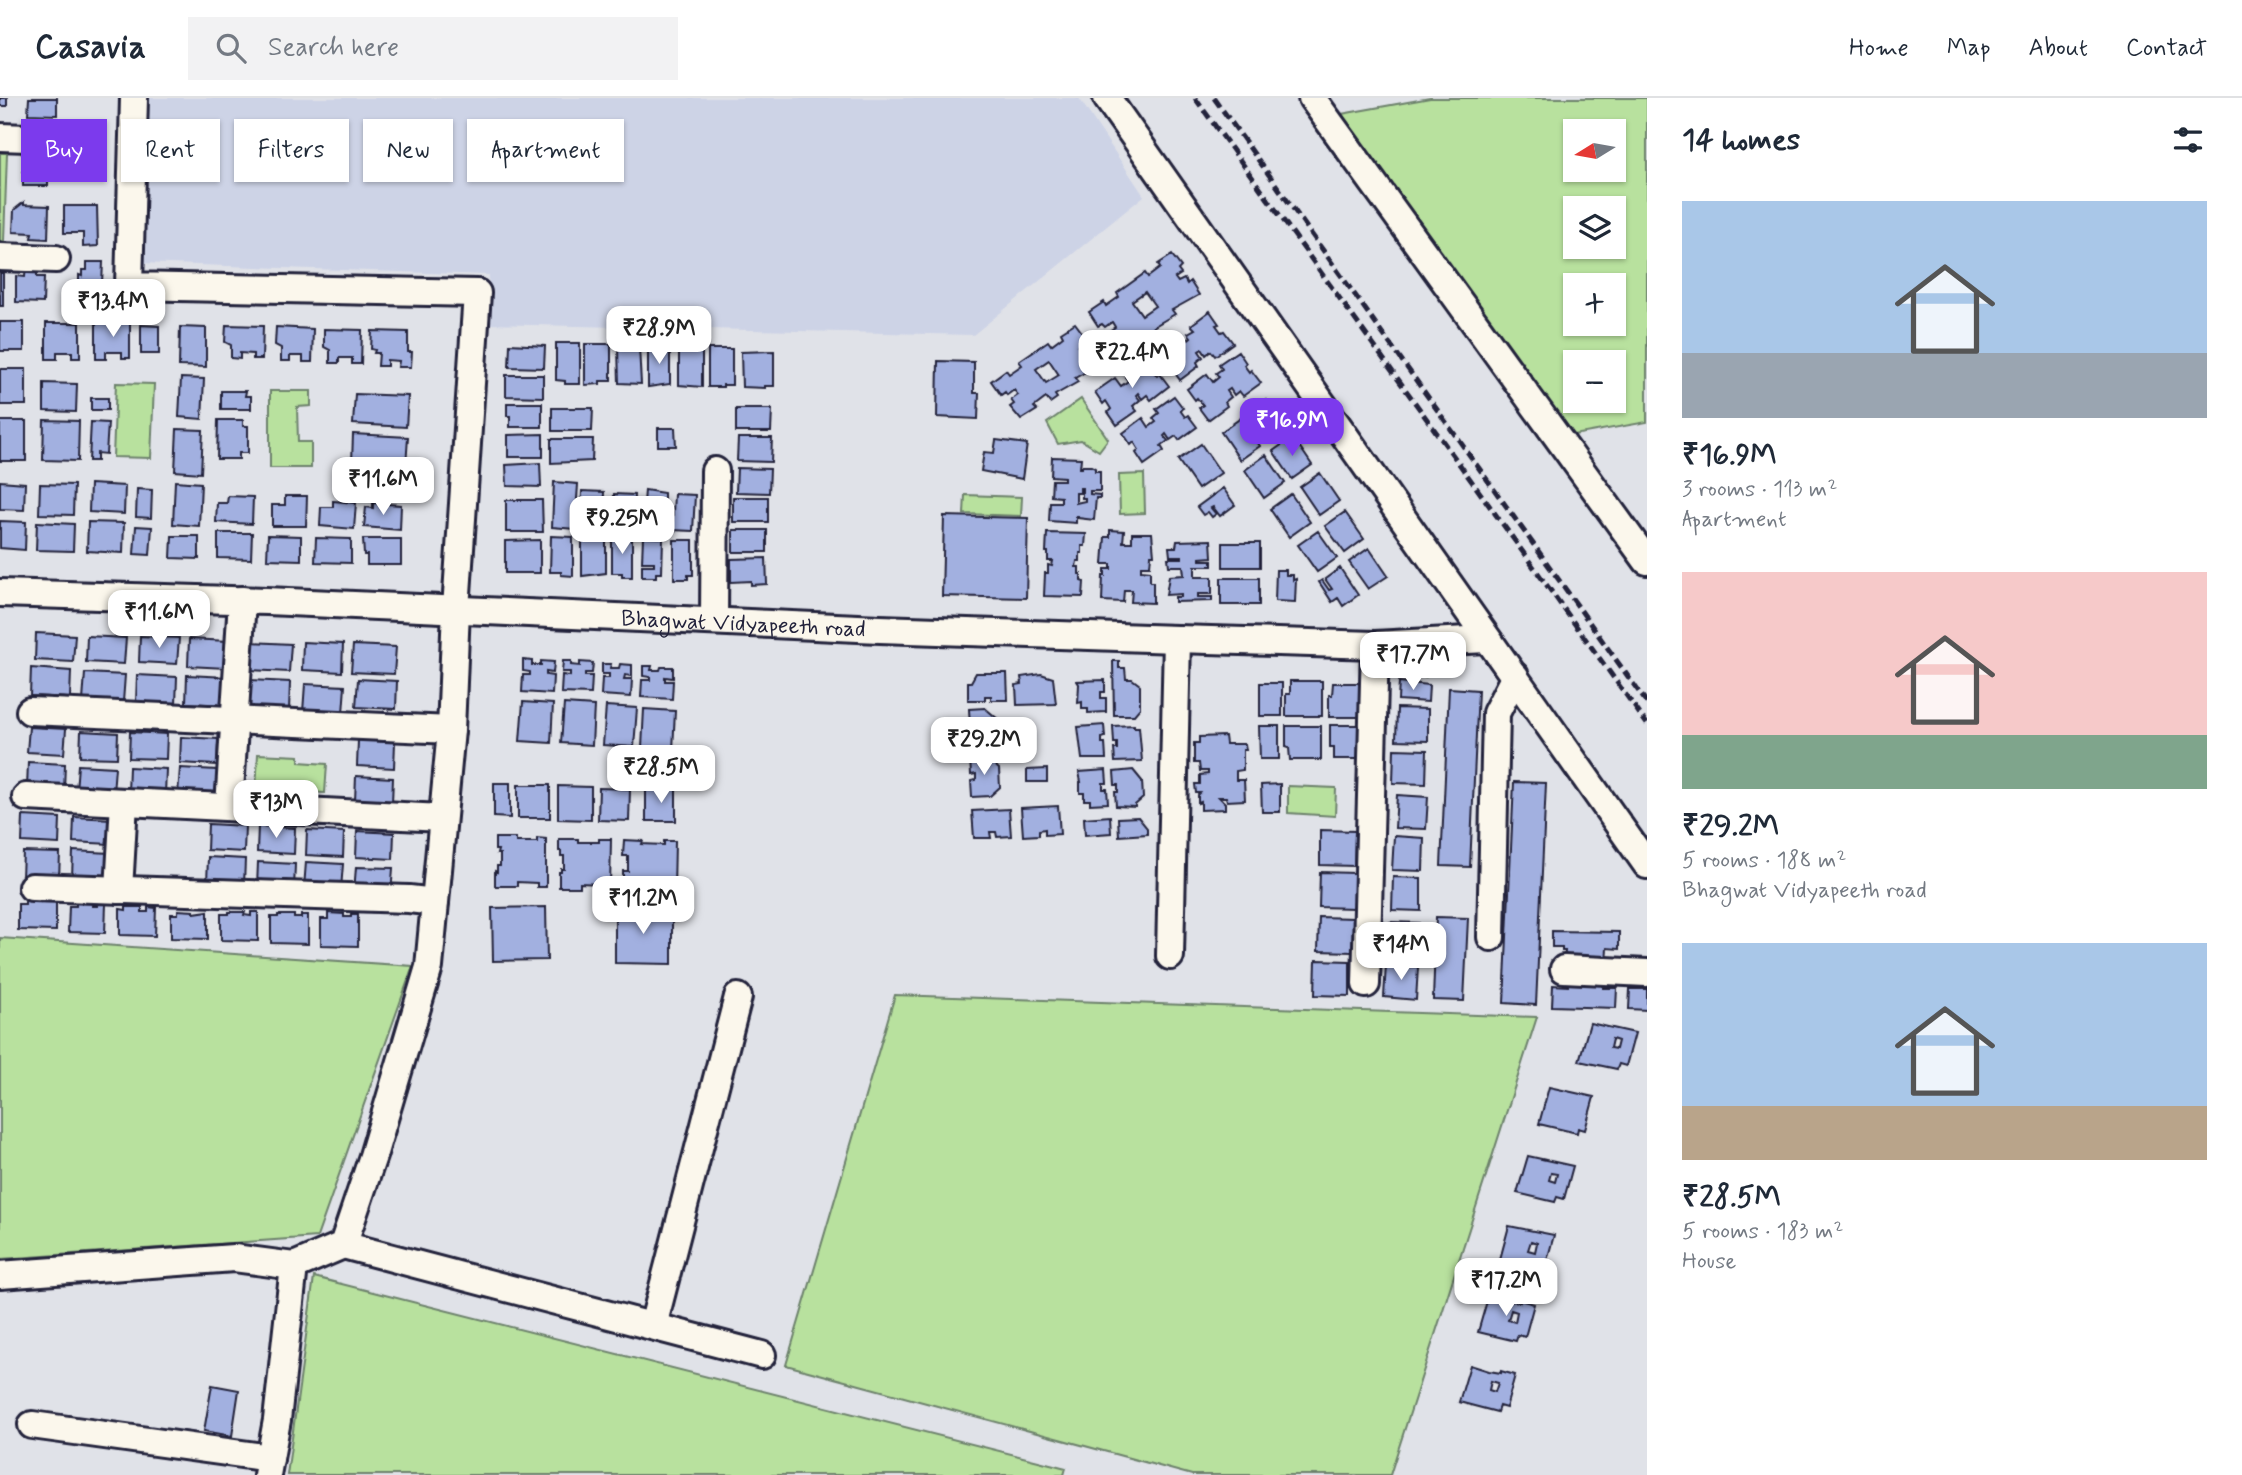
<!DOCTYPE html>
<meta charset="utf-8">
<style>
:root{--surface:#fff;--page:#f2f2f3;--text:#1f2937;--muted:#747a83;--line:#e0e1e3;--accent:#7c3aed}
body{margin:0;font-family:Mynerve,sans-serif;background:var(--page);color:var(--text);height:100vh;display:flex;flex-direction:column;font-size:26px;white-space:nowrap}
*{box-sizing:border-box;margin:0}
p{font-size:23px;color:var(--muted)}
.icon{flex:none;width:38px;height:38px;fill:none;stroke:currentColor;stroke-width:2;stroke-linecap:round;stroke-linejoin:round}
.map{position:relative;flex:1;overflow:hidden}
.drawer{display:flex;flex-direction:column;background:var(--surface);width:595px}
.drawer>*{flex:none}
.hud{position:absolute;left:21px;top:21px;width:665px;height:63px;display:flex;gap:14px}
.needle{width:46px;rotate:259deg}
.fabs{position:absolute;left:1563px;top:21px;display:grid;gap:14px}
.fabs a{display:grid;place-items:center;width:63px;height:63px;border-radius:0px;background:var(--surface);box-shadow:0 2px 5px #0004;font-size:35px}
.price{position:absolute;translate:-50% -60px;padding:0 16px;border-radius:14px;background:#fff;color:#222;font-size:23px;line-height:46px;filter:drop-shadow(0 2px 4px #0008)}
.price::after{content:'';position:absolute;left:50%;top:42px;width:21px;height:16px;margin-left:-10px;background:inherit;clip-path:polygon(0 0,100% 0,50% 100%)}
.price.current{background:var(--accent);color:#fff}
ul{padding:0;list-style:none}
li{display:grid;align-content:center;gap:14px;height:371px;padding:0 35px}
li span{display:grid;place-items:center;height:217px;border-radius:0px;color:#555}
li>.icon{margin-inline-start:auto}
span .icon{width:126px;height:126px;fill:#fffc;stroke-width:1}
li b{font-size:30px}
h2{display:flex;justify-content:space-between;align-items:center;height:84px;padding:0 35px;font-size:30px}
.tag{padding:0 24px;border-radius:0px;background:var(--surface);box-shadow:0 2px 5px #0004;font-size:24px;line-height:63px}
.tag.current{background:var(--accent);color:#fff}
header{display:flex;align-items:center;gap:42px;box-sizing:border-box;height:98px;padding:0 35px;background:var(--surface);border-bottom:2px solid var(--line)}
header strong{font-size:33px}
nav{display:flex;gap:38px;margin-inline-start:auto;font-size:24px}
.search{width:490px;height:63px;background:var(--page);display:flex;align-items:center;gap:18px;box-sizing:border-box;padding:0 24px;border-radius:0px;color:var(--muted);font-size:26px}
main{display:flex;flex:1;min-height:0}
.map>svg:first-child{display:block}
</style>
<header>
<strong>Casavia</strong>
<div class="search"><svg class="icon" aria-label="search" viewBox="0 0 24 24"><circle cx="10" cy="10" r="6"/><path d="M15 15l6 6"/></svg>Search here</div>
<nav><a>Home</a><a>Map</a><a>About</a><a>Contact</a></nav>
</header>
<main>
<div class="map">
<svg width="1647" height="1377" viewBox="0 0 1647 1377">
<rect width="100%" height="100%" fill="#e0e2e8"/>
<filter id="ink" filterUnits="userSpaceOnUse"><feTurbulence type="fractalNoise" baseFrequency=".0143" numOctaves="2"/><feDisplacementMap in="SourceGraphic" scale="14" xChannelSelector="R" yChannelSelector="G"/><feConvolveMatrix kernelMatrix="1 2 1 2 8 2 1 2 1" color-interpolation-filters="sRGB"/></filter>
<g filter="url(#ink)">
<path fill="#cdd3e6" d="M147,0H1079L1144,98L973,237L487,226L489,177L140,165Z"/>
<path fill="#b8e19e" stroke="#6d826c" stroke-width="2" fill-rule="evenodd" d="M1430,0H1647V324L1574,337L1336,17ZM1575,33H1614V72H1575ZM1575,110H1614V149H1575ZM1575,187H1614V226H1575ZM1575,264H1614V303H1575Z
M0,55H7L4,143H0Z
M116,285L154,286L151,360L113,359Z
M270,293H311V308L297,309L298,344H311V370H270Z
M1081,301L1108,341L1099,353L1081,342L1058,346L1047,325Z
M1144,376L1145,415L1120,416L1119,377Z
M965,397L1022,399L1021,418L964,416Z
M1393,566L1426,567V579H1393Z
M258,656L299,658V664L327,666L325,695L256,692Z
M1288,688L1336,690L1335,718L1288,715Z
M0,840L413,868L317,1139L0,1161Z
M895,897L1537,919L1390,1377H1192L786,1267Z
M314,1179L1066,1370L1064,1377H287Z"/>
<path fill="#a2b0e0" stroke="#22223b" stroke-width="2" fill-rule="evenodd" d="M0,0H7V8H0Z
M29,0H57V17L28,16Z
M23,58H51L52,71H48V88H23Z
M24,104V107L49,108L48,141L31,140L32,135L13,134L14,112Z
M64,108H97L98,148L83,149V135H64Z
M1172,157L1181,169L1178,172L1181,176L1175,180L1178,184L1184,181L1187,186L1190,183L1199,197L1172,212L1175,216L1153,229L1155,232L1147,237L1144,232L1132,241L1134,244L1118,254L1107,241L1111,238L1108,234L1115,229L1112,224L1105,229L1102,226L1098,228L1089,214L1104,204L1106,208L1119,199L1117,195L1145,175L1148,179L1160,170L1158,166ZM1145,194L1155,208L1142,217L1132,203Z
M87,164H103L101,207L68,206L69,186L79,187V177L82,178V172H87Z
M26,168L37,169V179H44L43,205L16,204V178L25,179Z
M0,175H3V208H0Z
M1210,213L1219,226L1216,227L1221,234L1224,233L1233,245L1215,258L1211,253L1206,257L1202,251L1199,253L1203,259L1197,264L1199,268L1180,282L1171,270L1175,267L1169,260L1166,262L1158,250L1179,236L1185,244L1191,239L1188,235L1195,231L1191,227Z
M0,224H24V253H0Z
M46,225H80V260H72V254H57V261H46Z
M96,225H130V260H122V254H106V261H96Z
M1075,225L1084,237L1081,240L1083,244L1078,248L1081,252L1086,249L1090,254L1093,251L1102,265L1075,280L1078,284L1055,297L1057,300L1050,305L1046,300L1034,309L1037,312L1021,322L1010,309L1014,306L1011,302L1018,297L1014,292L1007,297L1005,294L1001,297L991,283L1006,272L1009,276L1022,267L1019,263L1048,243L1051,247L1063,238L1061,234ZM1049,262L1059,277L1046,285L1036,271Z
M141,227L159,228V256H141Z
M226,227L263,228L262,261H253V256L240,255V261L231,260V247L225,244Z
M180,229L206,230V269L179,268Z
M276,229L313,231L312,264H303V258H290V263H281V250L275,247Z
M324,231L362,232L361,266H352V260H339V265H330V252L324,249Z
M372,233L408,234V254H412L411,269H398L399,263L387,262V268H378L379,255H374L375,252L371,251Z
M556,245H580V286H565V283L556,282Z
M510,246L545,248L544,270L509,269Z
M585,246H611V283H600V286L585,287Z
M670,248V286L648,289V249Z
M618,249H639L641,286L619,285Z
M708,251H732V287H723V289H708Z
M679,252H702V289L679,287Z
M774,253V288H765V290L742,289L741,254Z
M1238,253L1246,265L1244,267L1249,274L1251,272L1261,285L1243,298L1239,293L1234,297L1230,291L1227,293L1231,299L1225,304L1227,308L1208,322L1199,310L1203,307L1197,300L1195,302L1187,291L1207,276L1213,284L1219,279L1216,275L1222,271L1219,266Z
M1146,257L1155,269L1152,271L1157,278L1160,276L1169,288L1151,302L1147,297L1142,301L1138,295L1136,297L1140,302L1133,308L1137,313L1117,327L1108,314L1111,311L1106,303L1103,306L1095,294L1115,280L1121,288L1128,283L1125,279L1131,274L1128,270Z
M938,263L974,264V295H979L978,321L937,319Z
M0,271H26V307H0Z
M506,277H543V299L506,298Z
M181,280L204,281L202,321L179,319Z
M44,285L77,286L76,314L44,313Z
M221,293H246L245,298H251V311H221Z
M355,296L408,298L406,329L353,326Z
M1174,298L1183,310L1180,312L1185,319L1188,317L1197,329L1179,342L1176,338L1170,342L1166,336L1164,338L1168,343L1161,348L1164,353L1144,367L1136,355L1139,352L1134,344L1131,347L1123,335L1143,320L1149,329L1156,324L1153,320L1159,315L1156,311Z
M91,300H108V312H91Z
M1266,302L1285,329L1266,343L1247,316Z
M507,305H542V329H510V318H507Z
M552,310H593L592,333H552Z
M736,311H772L771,334H736Z
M1241,320L1260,348L1240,362L1221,334Z
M44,322L79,323L78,363L43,362Z
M218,322H243V328H248V355H239V361H217Z
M0,323H26V363H0Z
M91,324L108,325L106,356L97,355V363H89Z
M658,330H675L676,348H658Z
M177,331L203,332L201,375L175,373Z
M353,336L408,339L406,368L352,365Z
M543,336V359H508V337Z
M1293,339L1312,367L1292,381L1273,353Z
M738,340H772L771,364L737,363Z
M551,341H593L592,363L551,365Z
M996,342L1027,346L1022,381L981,373L984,354L994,355Z
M1201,346L1221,375L1198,391L1178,362Z
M1266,357L1285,385L1264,400L1245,372Z
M1052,359L1081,360L1080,370H1082V368H1091L1095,370V373H1100V393H1090V396L1100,397V400H1096L1094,422L1078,420V418H1076V425L1049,423L1050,404H1061V399L1051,398L1052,382H1064V379L1051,378ZM1080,390H1082V400H1085V403L1076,405V395H1080Z
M540,365L541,389L507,388L506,367Z
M737,370L770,371L769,395L736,394Z
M1320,375L1339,403L1319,417L1300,389Z
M0,383L25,385L24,412L0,411Z
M175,383L201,385L199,428L173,426Z
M554,384L578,386L575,431L552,429Z
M40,386L74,387L73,417L39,416Z
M90,386L125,388L124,416L89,414Z
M1223,390L1235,407L1220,418L1213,409L1211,410L1216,416L1212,419L1208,414L1203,417L1197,409Z
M137,391L152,392L151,420L136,419Z
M645,392L664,395V430L642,432Z
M582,393L604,394L603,430L581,429Z
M614,396L634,397L632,433L612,432Z
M674,396L695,397L693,433L672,432Z
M1291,396L1310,424L1289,439L1270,411Z
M228,398L253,399L252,426L216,424L217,405H227Z
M285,398H307L306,428H272V407H285Z
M733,399H768V424H733Z
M506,402H542L543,434H506Z
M333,403L356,405L354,431L320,428L321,409H333Z
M373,405L401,407L400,432L364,429L366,409L373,410Z
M1345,414L1364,441L1345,455L1325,428Z
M944,418L1028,420L1026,500L942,498Z
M0,423L26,424L25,452L0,450Z
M37,424L74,426L73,453L36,452Z
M88,424L124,425L123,455L87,453Z
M136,428L152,429L150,457L134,456Z
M733,432H767V454H733Z
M1110,432L1124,433L1123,444H1132V435H1152L1154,457H1151L1150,468H1141V472L1150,473V484H1153V505L1131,504L1132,492H1124L1123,504L1102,503L1103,478H1105V471H1111V466H1103L1105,439H1110Z
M1318,433L1337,460L1317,474L1298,447Z
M218,435H252L251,461L218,460Z
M1047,435L1086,436L1085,448H1082V455H1080V463H1077L1076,469H1079V476H1081V483L1084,484L1083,499L1044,498L1045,475H1048V467L1052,468L1053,463H1048V454H1046Z
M268,437L301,438V462L267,461Z
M172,438H199V461L171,460Z
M551,438L573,439V478L561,477V474H550Z
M612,438H632V479H622V475H612Z
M582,439H606V475L582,478Z
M643,439L663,440L662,475H656V479H642V467H654V464H642Z
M316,440L351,441V465L315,464Z
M363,441H401V467H367V457H364Z
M540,442V475H505V443Z
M674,442H693V477H688V481H674Z
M1211,442L1212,459L1200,460V462H1212V468H1195V479H1212V496H1198V499H1212V503L1175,504V499H1181V496L1166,497L1169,478L1184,477L1183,468H1169L1168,460H1182V458H1170L1169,449H1176L1177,443Z
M1223,445H1260V469H1223Z
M1369,450L1388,478L1368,491L1349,464Z
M766,460L767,486L751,487V483L731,484V461Z
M1340,470L1358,497L1343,508L1338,500L1332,504L1319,484L1322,482L1329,492L1332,491L1325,481Z
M1276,472H1286V477H1293V482L1296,481L1295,504L1275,503Z
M1221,480H1259V507H1221Z
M36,535L75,537L73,564L35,562Z
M87,538L126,540L124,566L86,564Z
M140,538L179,540L177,566L139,564Z
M189,541L228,543L226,570L188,568Z
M251,544L291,546L289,574L250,572Z
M303,544L343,546L342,574L302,572Z
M353,547L396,549L394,576L351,574Z
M523,562L532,563V567H541V563L554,564L553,575L546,574V577L553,578L552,596L522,594L523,577H530V574L523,573Z
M563,563H571V567L580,568V564L593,565L592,575H585V578H592L591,596L561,595L562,577L570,578V574H562Z
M1113,563H1119V570H1125L1126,581H1132L1140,587V610L1134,617H1114Z
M602,566H611L610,570H619L620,566L632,567V578L625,577L624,581H632L631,599L601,597L602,580H609V576H602Z
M643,568H652L651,572H660L661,569H673V580L665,579V583H673L672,601L641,599L642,582H650V579L643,578Z
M31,570L71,573L70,600L30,598Z
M85,575L125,577L123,604L83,603Z
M976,575H1007L1008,602H991V598H985V602H968V584H971Z
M1041,576L1053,580L1056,606L1017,607L1016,587L1022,586L1021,579Z
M137,577L177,579L176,606L136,604Z
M187,577L227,579L226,607L186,605Z
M358,581L397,583L396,611L356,609Z
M250,582L290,584L289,613L248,610Z
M1105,582V594H1101V600H1106V614L1088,615V611H1082V604L1078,605L1079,586L1077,583Z
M1290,583H1322V618H1286V596H1290Z
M1399,584L1429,587L1428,604L1398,602Z
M1260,585H1282V618H1260Z
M1333,585H1365V619H1329V597H1332Z
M305,586L345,588L343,615L303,614Z
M1449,590L1478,592L1470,769L1441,768Z
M523,604L553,606L551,645L520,643Z
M564,606L594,608L592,647L561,645Z
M606,608L637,610L634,649L603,647Z
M985,610L999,622L1000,641L989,649L971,650L970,634H975V627L970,628L969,611Z
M1397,610L1428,611V643L1396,642Z
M644,611L675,613L673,652L642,650Z
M1104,627L1105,639L1102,640V645H1105L1106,661H1082L1078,629Z
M1134,627V629H1139L1142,663L1115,664L1114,651H1117V645H1114L1113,628Z
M1330,627H1365V661H1334V649H1330Z
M1259,628H1279V661H1260Z
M1286,628H1321V662H1290L1289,650L1286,649Z
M29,629L66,631L64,656L27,654Z
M81,633L118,635L117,660L80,659Z
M130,634L167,636L166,661L129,660Z
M1225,638L1226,646H1245L1246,652H1243V672L1236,673V682H1244L1245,702L1227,703L1226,699H1219L1225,705V711L1201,712V704L1198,705V697L1200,695H1196L1195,686H1200V677L1208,676V673H1200L1199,665H1194V645H1199V639Z
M181,639L218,641L217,667L180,665Z
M358,642L395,644L394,670L357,668Z
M1394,651L1427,652L1426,686L1393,685Z
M986,659L999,671L1000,689L990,698L972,699L971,683L976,682V676L971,677L970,660Z
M28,664L65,666L64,692L27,690Z
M78,667L115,669L113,695L76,693Z
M129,669L166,671L165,697L128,695Z
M180,670L217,672L215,698L178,696Z
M1047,671V684H1027V672Z
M1106,672L1107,685H1103V691H1107L1108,705L1090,706V702H1084V695H1080V684H1081L1079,674Z
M1133,672L1142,683L1143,700L1135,707V709L1116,708L1115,694H1118V687H1115L1114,674Z
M356,678L393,680L392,705L355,703Z
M1514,684L1546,685L1536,907L1504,905Z
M494,685H510V720L494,719Z
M1280,686V714H1262L1261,687Z
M518,687H550V720H518Z
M558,688L591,689V722L558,721Z
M599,690L630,691L629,723L598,722Z
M646,691H676V723H646Z
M1397,697L1428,699L1426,731L1395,730Z
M1058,708L1060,736L1045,737V731L1039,732V737L1023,738L1021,710Z
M1009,711L1011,738L997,739L996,734H990L991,740H974L972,713Z
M23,718L60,720L59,746L22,744Z
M1110,718L1111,735L1085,737L1084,720Z
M74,719L112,721L110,746L73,744Z
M1138,719L1147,730V736L1119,738L1118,720Z
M208,726L245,728L244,754L207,752Z
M258,728L295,730L294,756L257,754Z
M307,732L344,734L343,759L306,757Z
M1320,732L1355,733L1354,768L1320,767Z
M357,733L394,735L393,761L356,759Z
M1394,738L1424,740L1423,773L1392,772Z
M495,740H516V744H537V740L546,741V789H537V785L517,784V788H495V773L497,774V768H500V756H497L498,752H495Z
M559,741H578V744H599V741H611L610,790H600V786L580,785V789H559V774H561V771H564V758H561V753H559Z
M624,742L643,743L642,746L664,747V743H675L674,792L663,791V787H645V791L623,790V773H628V758H623Z
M73,753L110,755L109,781L72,779Z
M23,754L60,755L59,781L22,779Z
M208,759L245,761L244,787L207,785Z
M258,764L295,766L294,791L257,789Z
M306,764L343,766L341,791L304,790Z
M356,769L393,770L391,796L354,794Z
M1320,774L1355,775L1354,810L1319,809Z
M1393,779L1421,780V813L1392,812Z
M25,800H41V804L56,801V833L18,832V806H25Z
M76,805H92V808H98V805H106L105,835L68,834L69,808H76Z
M126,809H142V814H148V809L156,810L155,838L120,837V811L126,812Z
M546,809L547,862L493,863L492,810Z
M615,810L672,811V866L615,865Z
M178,812L194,813V815L208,813V841L171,840V816H178Z
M229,814H245L244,817L251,818V814H258V843L221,842V816H229Z
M328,815L344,816V819H351V816H358V848L321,847V821H328Z
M278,817H294V820H301V817H308V846L271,845V819H278Z
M1319,819L1354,820L1353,854L1318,853Z
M1436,819L1468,820L1464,903L1433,902Z
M1390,824L1419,825L1418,857L1389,856Z
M1552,833L1619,834V851L1607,850L1606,864L1564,863L1565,853H1562V849H1552Z
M1316,862L1350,863V898L1315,897Z
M1386,867L1418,869L1416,902L1384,899Z
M1568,877L1603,878V890H1617L1616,910L1552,908L1553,887L1568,888Z
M1645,880H1647V912L1629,911L1630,891H1645Z
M1590,925L1635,935L1626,968L1619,966L1617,971L1579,963ZM1612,941L1618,943L1616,951L1610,950Z
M1549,989L1594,999L1585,1032L1578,1030L1577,1035L1539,1026Z
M1528,1058L1573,1068L1564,1101L1557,1099L1555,1104L1517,1095ZM1551,1075L1557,1076L1555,1084L1549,1082Z
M1509,1128L1554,1137L1545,1170L1538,1168L1537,1174L1499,1165ZM1531,1143L1537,1145L1535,1154L1528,1152Z
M1489,1196L1508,1202L1520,1204V1202L1534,1206L1525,1239L1518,1237L1516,1243L1478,1234ZM1511,1212L1517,1214L1515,1224L1508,1222Z
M1470,1267L1489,1273L1501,1275V1273L1515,1277L1506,1310L1499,1308L1497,1314L1459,1304ZM1491,1283L1498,1285L1495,1294L1489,1292Z
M212,1287L239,1292L232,1338L204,1333Z"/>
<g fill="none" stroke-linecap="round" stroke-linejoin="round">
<defs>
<g id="minor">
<path d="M134,0L129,188L477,195L456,511L451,632L429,869L373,1058L343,1147L294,1168L277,1322L267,1377"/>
<path d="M1107,0L1647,767"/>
<path d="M1312,0L1647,463"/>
<path d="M0,39L54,41"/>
<path d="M0,159L56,161"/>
<path id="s1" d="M0,495L267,503L880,531L1177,541L1375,547L1486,541"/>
<path d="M714,523L715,373"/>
<path d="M30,613L451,632"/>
<path d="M26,699L442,720"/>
<path d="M229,709L242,502"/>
<path d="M32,789L409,801L435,804"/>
<path d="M119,792L124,704"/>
<path d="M1491,839L1496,615L1515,578"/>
<path d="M1170,858L1177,541"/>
<path d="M1564,871L1647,875"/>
<path d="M1366,886L1375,547"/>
<path d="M343,1147L762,1257"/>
<path d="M0,1177L234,1160L294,1168"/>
<path d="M653,1228L738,899"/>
<path d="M32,1327L270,1360"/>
</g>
</defs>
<use href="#minor" stroke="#22223b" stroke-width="32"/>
<use href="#minor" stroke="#fbf7ec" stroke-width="26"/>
<path stroke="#22223b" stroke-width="5" stroke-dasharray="10 5" stroke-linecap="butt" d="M1195,0L1647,626
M1214,0L1647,605"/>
</g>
</g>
<g text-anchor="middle" stroke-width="6" stroke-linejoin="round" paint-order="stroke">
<g font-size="23" fill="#22223b" stroke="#fbf7ec">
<text dy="8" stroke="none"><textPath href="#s1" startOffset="744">Bhagwat Vidyapeeth road</textPath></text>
</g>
</g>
</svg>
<div class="fabs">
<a><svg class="needle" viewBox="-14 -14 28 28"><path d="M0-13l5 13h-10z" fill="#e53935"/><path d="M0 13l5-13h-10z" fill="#747a83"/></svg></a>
<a><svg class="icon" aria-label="layers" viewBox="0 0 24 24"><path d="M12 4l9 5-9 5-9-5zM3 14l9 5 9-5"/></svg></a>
<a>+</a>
<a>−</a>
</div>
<b class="price" style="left:113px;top:241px">₹13.4M</b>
<b class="price" style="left:659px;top:268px">₹28.9M</b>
<b class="price" style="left:1132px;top:292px">₹22.4M</b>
<b class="price current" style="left:1292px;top:360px">₹16.9M</b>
<b class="price" style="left:383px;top:419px">₹11.6M</b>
<b class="price" style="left:622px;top:458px">₹9.25M</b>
<b class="price" style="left:159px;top:552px">₹11.6M</b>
<b class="price" style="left:1413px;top:594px">₹17.7M</b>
<b class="price" style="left:984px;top:679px">₹29.2M</b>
<b class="price" style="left:661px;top:707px">₹28.5M</b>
<b class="price" style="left:276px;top:742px">₹13M</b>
<b class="price" style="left:643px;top:838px">₹11.2M</b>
<b class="price" style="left:1401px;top:884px">₹14M</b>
<b class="price" style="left:1506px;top:1220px">₹17.2M</b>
<div class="hud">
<a class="tag current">Buy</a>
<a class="tag">Rent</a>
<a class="tag">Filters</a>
<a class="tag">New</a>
<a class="tag">Apartment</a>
</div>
</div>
<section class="drawer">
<h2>14 homes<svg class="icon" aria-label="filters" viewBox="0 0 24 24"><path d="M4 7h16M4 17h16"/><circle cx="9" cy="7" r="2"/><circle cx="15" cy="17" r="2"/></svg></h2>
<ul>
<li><span style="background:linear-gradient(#a9c7e8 70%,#9aa5b1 0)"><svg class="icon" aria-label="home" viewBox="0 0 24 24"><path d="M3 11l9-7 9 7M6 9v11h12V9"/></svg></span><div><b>₹16.9M</b><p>3 rooms · 113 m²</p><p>Apartment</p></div></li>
<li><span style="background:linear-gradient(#f6c9c9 75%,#7fa58c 0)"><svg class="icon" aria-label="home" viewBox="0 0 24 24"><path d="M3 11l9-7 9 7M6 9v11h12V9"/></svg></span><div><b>₹29.2M</b><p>5 rooms · 188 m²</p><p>Bhagwat Vidyapeeth road</p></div></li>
<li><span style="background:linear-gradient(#a9c7e8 75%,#b9a48a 0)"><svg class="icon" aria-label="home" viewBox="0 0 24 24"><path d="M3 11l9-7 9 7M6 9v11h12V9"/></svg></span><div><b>₹28.5M</b><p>5 rooms · 183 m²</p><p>House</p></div></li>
</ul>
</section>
</main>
